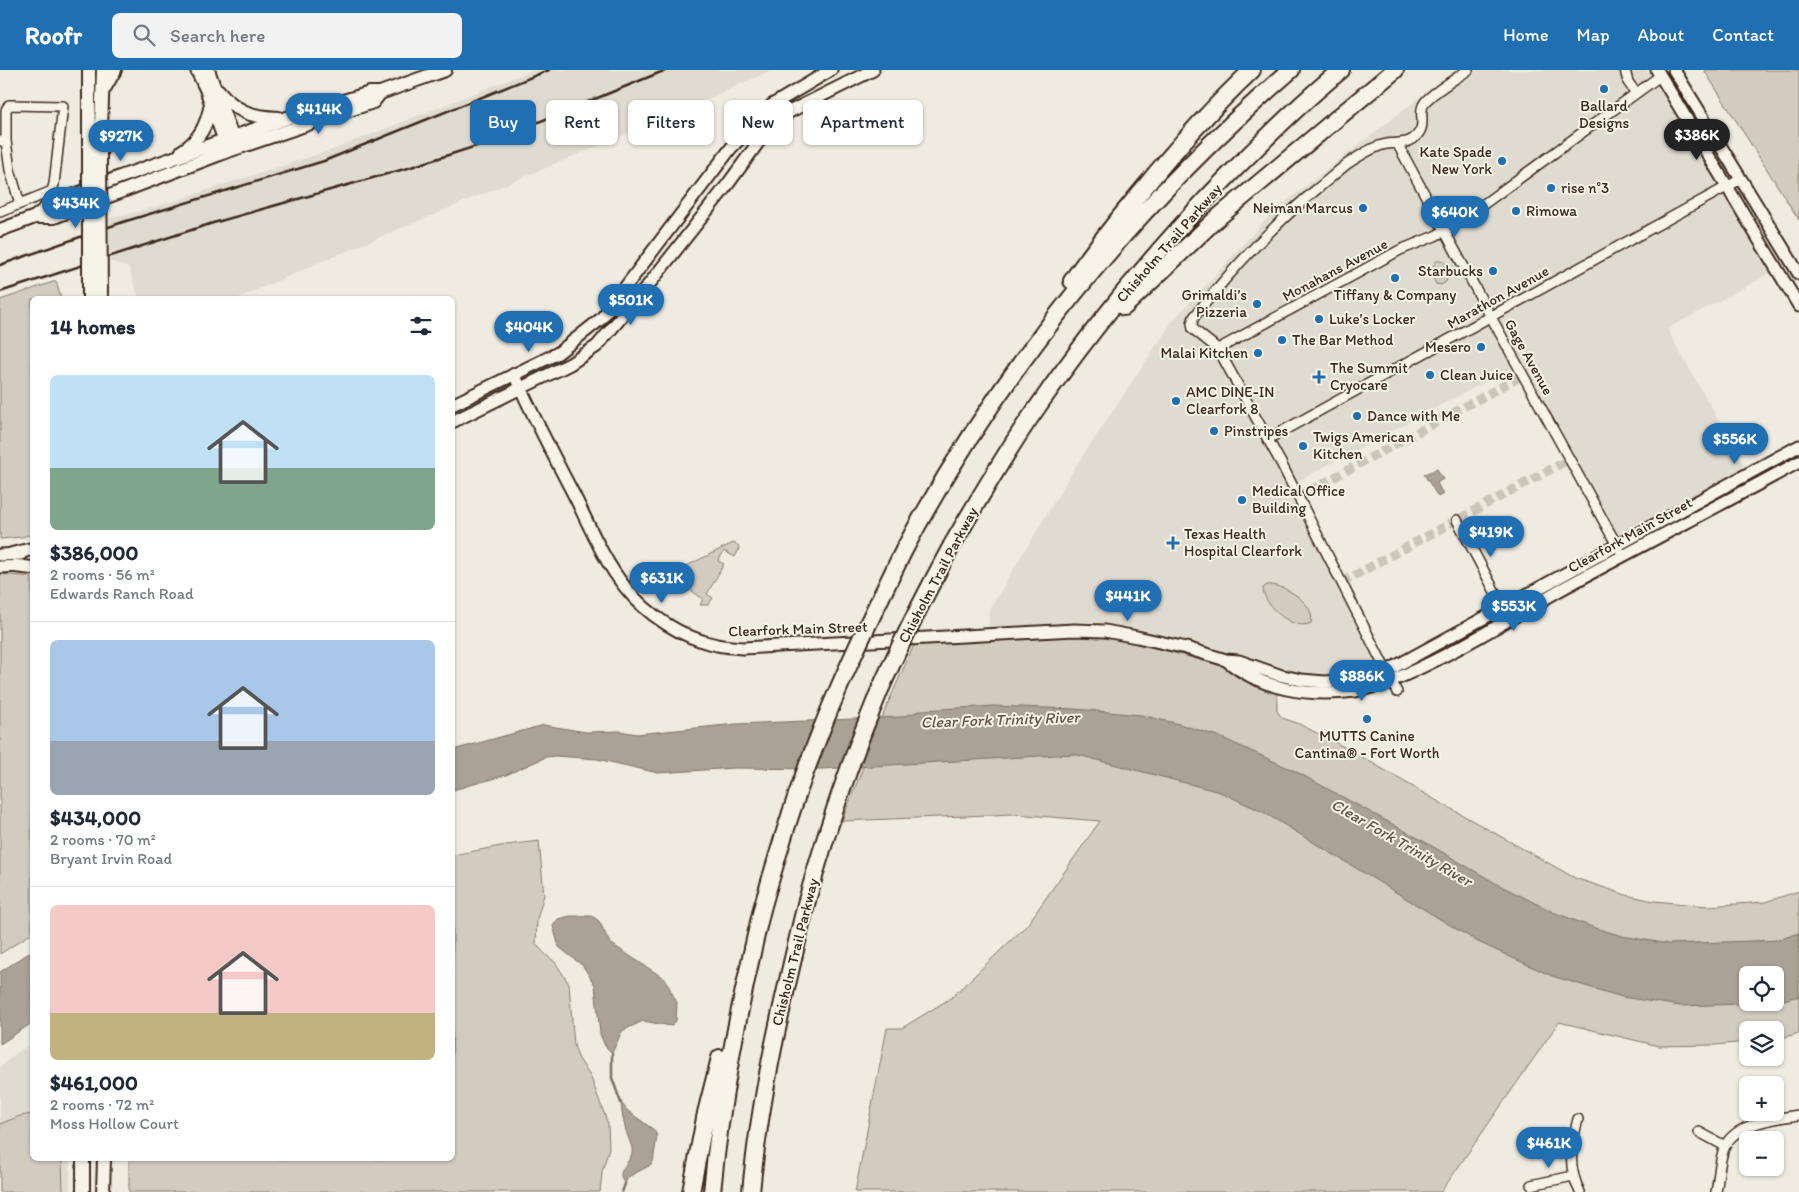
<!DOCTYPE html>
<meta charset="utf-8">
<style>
:root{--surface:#fff;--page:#f2f2f3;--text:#1f2937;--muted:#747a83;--line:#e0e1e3;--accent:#1f6fb2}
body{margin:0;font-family:Itim,sans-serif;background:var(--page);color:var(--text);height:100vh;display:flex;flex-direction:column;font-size:19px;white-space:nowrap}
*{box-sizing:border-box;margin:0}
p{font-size:16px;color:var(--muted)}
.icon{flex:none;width:28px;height:28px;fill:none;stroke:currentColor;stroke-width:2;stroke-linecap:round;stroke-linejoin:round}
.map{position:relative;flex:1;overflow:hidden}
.side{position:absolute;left:30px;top:226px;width:425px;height:865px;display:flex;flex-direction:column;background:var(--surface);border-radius:8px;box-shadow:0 1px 4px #0004}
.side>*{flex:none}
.top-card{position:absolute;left:470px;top:30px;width:475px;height:45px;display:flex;gap:10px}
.controls{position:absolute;left:1739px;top:896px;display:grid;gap:10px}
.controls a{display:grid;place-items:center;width:45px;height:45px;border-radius:8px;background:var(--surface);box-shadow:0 1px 4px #0004;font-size:25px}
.price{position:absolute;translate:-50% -42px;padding:0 11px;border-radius:18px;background:var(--accent);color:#fff;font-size:16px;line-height:32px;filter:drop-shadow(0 1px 2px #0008)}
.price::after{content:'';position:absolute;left:50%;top:30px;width:15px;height:11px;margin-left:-8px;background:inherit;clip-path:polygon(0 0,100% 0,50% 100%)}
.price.on{background:#222;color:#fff}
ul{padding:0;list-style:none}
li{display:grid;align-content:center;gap:10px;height:265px;padding:0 20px}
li+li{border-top:1px solid var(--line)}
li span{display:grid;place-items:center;height:155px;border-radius:8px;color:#555}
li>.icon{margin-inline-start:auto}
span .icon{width:90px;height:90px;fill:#fffc;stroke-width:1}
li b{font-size:21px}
h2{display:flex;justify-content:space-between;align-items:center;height:60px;padding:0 20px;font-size:21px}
.tag{padding:0 18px;border-radius:8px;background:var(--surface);box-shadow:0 1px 4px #0004;font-size:18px;line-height:45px}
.tag.on{background:var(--accent);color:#fff}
header{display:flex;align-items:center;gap:30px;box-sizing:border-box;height:70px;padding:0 25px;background:var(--accent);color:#fff}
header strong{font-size:24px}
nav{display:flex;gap:28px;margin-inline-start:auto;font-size:18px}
.search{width:350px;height:45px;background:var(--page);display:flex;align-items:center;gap:12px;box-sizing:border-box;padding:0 18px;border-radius:8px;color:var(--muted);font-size:19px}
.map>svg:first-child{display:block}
</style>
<header>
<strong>Roofr</strong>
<div class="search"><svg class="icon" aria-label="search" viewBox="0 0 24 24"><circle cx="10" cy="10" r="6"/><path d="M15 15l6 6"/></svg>Search here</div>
<nav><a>Home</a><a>Map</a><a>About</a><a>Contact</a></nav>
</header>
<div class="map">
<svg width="1799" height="1122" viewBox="0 0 1799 1122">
<rect width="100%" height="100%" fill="#efebe0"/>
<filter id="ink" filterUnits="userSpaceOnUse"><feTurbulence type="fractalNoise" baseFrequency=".02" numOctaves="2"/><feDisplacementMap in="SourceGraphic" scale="10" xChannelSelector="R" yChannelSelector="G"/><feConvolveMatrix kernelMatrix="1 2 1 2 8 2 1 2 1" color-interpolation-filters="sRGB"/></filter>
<g filter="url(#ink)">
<path fill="#e0dbd0" d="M533,0H772L670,46L313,195L237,229H139L129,198L110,191L108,148L149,139L332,80Z
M1455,0H1647L1773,202L1667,259L1746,399L1620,468L1524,293L1513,297L1296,412H1285L1348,534L1353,550L1377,596L1375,600L1359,606L1319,609L1262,595L1210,577L1105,553L1085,552L989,557V540L1074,399L1172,252L1274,141Z
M32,973V1089H70V1122H0V997L19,981Z"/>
<path fill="#d1cbc0" stroke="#867a6f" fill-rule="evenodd" d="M1704,0H1799V150Z
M1438,190H1442C1450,196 1449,203 1446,212L1441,215L1436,214C1431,206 1430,196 1438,190Z
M56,211L61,229H32V464L22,467L0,469V230Z
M1799,379V387L1680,453L1678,450L1700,434Z
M733,473L738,475L739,479L735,487L724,481L718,491L724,494L707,524L713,528L708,535H700L703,529L677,510L672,515L670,512V506L672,503Z
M0,504L32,507V863L0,884Z
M1267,515C1283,513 1317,534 1311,553C1294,562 1263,536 1263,518Z
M1054,566H1091L1129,571L1223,596L1250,611L1277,620V641L1282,648L1297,653L1352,681L1432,728L1575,808L1626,825L1654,831L1708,836L1765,832L1799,821V963L1775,970V960H1748L1747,972L1715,975L1659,976L1559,952L1441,1122H855L887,958H902L951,928L1027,855L1100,751L1014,744L842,751L888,633L914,575ZM1748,905H1775V932H1748Z
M539,771L544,825L537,849L536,874L546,885L555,892L569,914L574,975L578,987L591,1008L608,1054L609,1078L602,1102L600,1122H129V1089H452L453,785L506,775Z
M32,1044V1089H62L63,1122H0V1054L20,1046Z"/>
<path fill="#aaa296" stroke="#7e7266" d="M1437,399L1443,409L1437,413L1443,424L1438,427L1424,404Z
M993,636L1075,639L1141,645L1179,654L1218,666L1295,701L1425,772L1497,814L1553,842L1592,857L1622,866L1669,874L1778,870L1799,863V926L1775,932V905H1748V932L1772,933L1680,936L1622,927L1552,906L1478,872L1263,742L1220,722L1074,684L822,699L735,698L658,703L597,689L555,686L546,687L506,705L453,720V680L544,655L586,662L619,661L637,664L736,654L901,647L923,640Z
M570,846H592L599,851L610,873L665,909L677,933L676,951L671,956L643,951L622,961L612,983L605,976L600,964L595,915L583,896L559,877L553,856L558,849Z
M32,881V953L0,974V902Z
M621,1033L628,1041L654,1060L657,1066L653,1092L649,1096L628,1107L625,1114C614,1101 629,1095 632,1083C633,1080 631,1075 630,1072C625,1059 622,1047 621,1033Z"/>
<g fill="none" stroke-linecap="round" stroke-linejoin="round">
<path stroke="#7e7266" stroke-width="2.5" d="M612,983V1008L621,1033
M622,1122L625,1114"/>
<path stroke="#cbc4b9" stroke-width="9" stroke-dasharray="9 4.5" stroke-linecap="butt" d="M1298,427L1523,305
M1342,512L1570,389"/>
<defs>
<path id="minor" d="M1625,0L1628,12L1636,23
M0,71H6V40L9,35L63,36L54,114L52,121L0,142
M6,71L10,100L20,134
M1397,73L1491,247L1619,479
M1218,279L1400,180L1435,166L1455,155L1660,6
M1268,369L1741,109
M1457,450L1503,537
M1397,622L1281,393L1218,279L1193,259L1192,253L1194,247C1231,200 1271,157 1317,119C1327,111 1337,102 1347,94C1358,87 1373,76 1387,74C1397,72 1404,75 1413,69C1430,56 1416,43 1425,32C1433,22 1457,8 1468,0
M1578,1049C1571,1076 1567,1096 1580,1122
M1699,1062L1725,1076
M1531,1115L1573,1106
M1716,1122C1719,1108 1719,1089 1725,1076C1736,1053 1777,1048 1799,1045"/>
<path id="tertiary" d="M1657,0L1799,236
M1674,0L1799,204
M514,304C533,346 554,387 575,427C590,457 604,491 625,517C647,545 682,568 717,575C725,577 735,577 743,578L1074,560L1105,561L1137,567L1186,578L1226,590L1239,591L1279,605L1301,610L1325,612L1359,609L1387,601L1799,376
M452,335L558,283L601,249L731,78L772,35L831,0
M452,352L570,294L597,276L646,218L728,114L760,70L789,42L873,0
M0,485L21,484
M0,497L23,496
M1226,590C1262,620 1309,627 1355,621C1384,616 1410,603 1436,590C1478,569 1518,544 1558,521C1638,477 1719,436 1799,392"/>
<path id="secondary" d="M197,0L206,19L227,77
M208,0L230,61
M104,19L115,0
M218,20C236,42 251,47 279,48
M182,81C200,70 207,54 211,34
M100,87L103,0
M89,88V0
M35,147H54L228,81L373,32L380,23
M0,160L35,147L50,135L120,107L287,48L370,23H380L445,0
M12,484L32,479
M15,496L32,498
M83,1122V1089
M103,1122L104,1089"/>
<path id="motorway" d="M1072,211C1094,179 1119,148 1144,118C1178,76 1213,37 1252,0
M1124,237L1215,150L1395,0
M952,475C976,434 1000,392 1027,352C1088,263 1157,178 1233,101C1268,66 1303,31 1341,0
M904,480C1001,297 1135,135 1291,0
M691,1122L706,1043L720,988
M712,1122C721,1026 740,933 762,839
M751,1122C760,1024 783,930 806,834"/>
</defs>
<use href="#minor" stroke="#3b2a1e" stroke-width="12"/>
<use href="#tertiary" stroke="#3b2a1e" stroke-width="15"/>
<use href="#secondary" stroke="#3b2a1e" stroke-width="16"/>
<use href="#motorway" stroke="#3b2a1e" stroke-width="20"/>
<use href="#minor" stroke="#f7f3e8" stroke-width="9"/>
<use href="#tertiary" stroke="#f7f3e8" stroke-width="11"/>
<use href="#secondary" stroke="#f7f3e8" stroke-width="12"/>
<use href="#motorway" stroke="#f7f3e8" stroke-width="16"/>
<path stroke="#3b2a1e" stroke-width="2.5" d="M0,195L123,152L324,91L549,0
M0,222L213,153L408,98L492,71L666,0"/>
<defs>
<path id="secondary-bridge" d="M100,87L101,229
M89,88V229"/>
<path id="motorway-bridge" d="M806,834C826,762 850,691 879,622C901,572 926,523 952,475
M762,839C777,787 792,735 812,684C838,614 871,547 904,480"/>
</defs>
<use href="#secondary-bridge" stroke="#3b2a1e" stroke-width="16" stroke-linecap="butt"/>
<use href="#motorway-bridge" stroke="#3b2a1e" stroke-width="20" stroke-linecap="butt"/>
<use href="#secondary-bridge" stroke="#f7f3e8" stroke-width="12"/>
<use href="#motorway-bridge" stroke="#f7f3e8" stroke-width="16"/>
</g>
</g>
<g fill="#1f6fb2" stroke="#f7f3e8" stroke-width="2">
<circle cx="1604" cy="19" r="5"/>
<circle cx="1502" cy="91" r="5"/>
<circle cx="1551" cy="118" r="5"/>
<circle cx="1363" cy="138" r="5"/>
<circle cx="1516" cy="141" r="5"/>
<circle cx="1493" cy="201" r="5"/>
<circle cx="1395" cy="208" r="5"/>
<circle cx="1257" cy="234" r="5"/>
<circle cx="1319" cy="249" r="5"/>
<circle cx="1282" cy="270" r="5"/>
<circle cx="1481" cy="277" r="5"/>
<circle cx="1258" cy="283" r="5"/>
<circle cx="1430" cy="305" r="5"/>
<path d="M1316.5 299.5h5v5h5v5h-5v5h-5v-5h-5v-5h5z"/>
<circle cx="1176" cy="331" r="5"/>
<circle cx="1357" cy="346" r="5"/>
<circle cx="1214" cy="361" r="5"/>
<circle cx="1303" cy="376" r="5"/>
<circle cx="1242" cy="430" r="5"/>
<path d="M1170.5 465.5h5v5h5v5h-5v5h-5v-5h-5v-5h5z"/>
<circle cx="1367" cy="649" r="5"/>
</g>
<g text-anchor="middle" stroke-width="4" stroke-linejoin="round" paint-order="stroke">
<g font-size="15" fill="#3b2a1e" stroke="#f7f3e8" text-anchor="start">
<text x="1604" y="41" text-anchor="middle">Ballard<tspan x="1604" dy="17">Designs</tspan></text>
<text x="1492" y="87" text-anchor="end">Kate Spade<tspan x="1492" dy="17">New York</tspan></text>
<text x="1561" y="123">rise n°3</text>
<text x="1353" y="143" text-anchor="end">Neiman Marcus</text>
<text x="1526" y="146">Rimowa</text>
<text x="1483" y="206" text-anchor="end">Starbucks</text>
<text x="1247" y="230" text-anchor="end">Grimaldi’s<tspan x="1247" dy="17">Pizzeria</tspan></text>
<text x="1395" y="230" text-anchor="middle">Tiffany &amp; Company</text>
<text x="1329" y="254">Luke’s Locker</text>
<text x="1292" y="275">The Bar Method</text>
<text x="1471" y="282" text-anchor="end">Mesero</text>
<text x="1248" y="288" text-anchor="end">Malai Kitchen</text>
<text x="1330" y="303">The Summit<tspan x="1330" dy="17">Cryocare</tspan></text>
<text x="1440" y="310">Clean Juice</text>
<text x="1186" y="327">AMC DINE-IN<tspan x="1186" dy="17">Clearfork 8</tspan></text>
<text x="1367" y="351">Dance with Me</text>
<text x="1224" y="366">Pinstripes</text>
<text x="1313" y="372">Twigs American<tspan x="1313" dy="17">Kitchen</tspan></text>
<text x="1252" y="426">Medical Office<tspan x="1252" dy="17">Building</tspan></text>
<text x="1184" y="469">Texas Health<tspan x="1184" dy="17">Hospital Clearfork</tspan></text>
<text x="1367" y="671" text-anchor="middle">MUTTS Canine<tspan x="1367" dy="17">Cantina® - Fort Worth</tspan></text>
</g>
<g font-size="15" fill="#3b2a1e" stroke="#f7f3e8">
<text transform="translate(1169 173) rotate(-49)" y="5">Chisholm Trail Parkway</text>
<text transform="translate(1335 200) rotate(-28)" y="5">Monahans Avenue</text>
<text transform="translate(1498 227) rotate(-29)" y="5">Marathon Avenue</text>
<text transform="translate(1529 287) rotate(61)" y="5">Gage Avenue</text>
<text transform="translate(1630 465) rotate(-29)" y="5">Clearfork Main Street</text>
<text transform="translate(938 505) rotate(-62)" y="5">Chisholm Trail Parkway</text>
<text transform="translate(798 559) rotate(-2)" y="5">Clearfork Main Street</text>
<text transform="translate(795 882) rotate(-76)" y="5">Chisholm Trail Parkway</text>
</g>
<g font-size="16" font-style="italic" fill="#625448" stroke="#f7f3e8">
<text transform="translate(1000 649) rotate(-2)" y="6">Clear Fork Trinity River</text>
<text transform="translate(1402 772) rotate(30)" y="6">Clear Fork Trinity River</text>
</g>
</g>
</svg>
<div class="controls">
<a><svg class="icon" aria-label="locate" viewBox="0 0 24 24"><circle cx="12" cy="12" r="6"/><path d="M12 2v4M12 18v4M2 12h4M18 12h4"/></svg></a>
<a><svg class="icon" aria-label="layers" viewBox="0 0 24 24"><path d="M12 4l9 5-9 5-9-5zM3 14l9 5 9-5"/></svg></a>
<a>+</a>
<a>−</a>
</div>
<b class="price" style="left:319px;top:65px">$414K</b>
<b class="price on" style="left:1697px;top:91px">$386K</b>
<b class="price" style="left:121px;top:92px">$927K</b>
<b class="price" style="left:76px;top:159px">$434K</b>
<b class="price" style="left:1455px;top:168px">$640K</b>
<b class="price" style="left:631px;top:256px">$501K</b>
<b class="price" style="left:529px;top:283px">$404K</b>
<b class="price" style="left:1735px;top:395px">$556K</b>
<b class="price" style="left:1491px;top:488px">$419K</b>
<b class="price" style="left:662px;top:534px">$631K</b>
<b class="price" style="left:1128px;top:552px">$441K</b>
<b class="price" style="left:1514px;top:562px">$553K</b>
<b class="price" style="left:1362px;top:632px">$886K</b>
<b class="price" style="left:1549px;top:1099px">$461K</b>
<div class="top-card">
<a class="tag on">Buy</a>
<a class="tag">Rent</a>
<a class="tag">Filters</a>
<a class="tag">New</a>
<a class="tag">Apartment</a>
</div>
<section class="side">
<h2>14 homes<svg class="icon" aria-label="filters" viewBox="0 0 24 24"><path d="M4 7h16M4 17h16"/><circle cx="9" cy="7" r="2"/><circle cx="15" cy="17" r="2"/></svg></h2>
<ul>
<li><span style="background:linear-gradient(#bfe0f5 60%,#7fa58c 0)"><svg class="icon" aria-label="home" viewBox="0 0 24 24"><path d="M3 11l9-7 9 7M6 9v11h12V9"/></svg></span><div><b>$386,000</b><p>2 rooms · 56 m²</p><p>Edwards Ranch Road</p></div></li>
<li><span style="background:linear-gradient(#a9c7e8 65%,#9aa5b1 0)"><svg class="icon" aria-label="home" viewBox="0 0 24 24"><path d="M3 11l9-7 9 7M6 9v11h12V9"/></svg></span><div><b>$434,000</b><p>2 rooms · 70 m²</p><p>Bryant Irvin Road</p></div></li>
<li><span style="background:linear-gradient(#f6c9c9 70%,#c2b280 0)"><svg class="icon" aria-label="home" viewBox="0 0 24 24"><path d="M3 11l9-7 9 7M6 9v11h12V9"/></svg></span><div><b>$461,000</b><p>2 rooms · 72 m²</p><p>Moss Hollow Court</p></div></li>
</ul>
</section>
</div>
